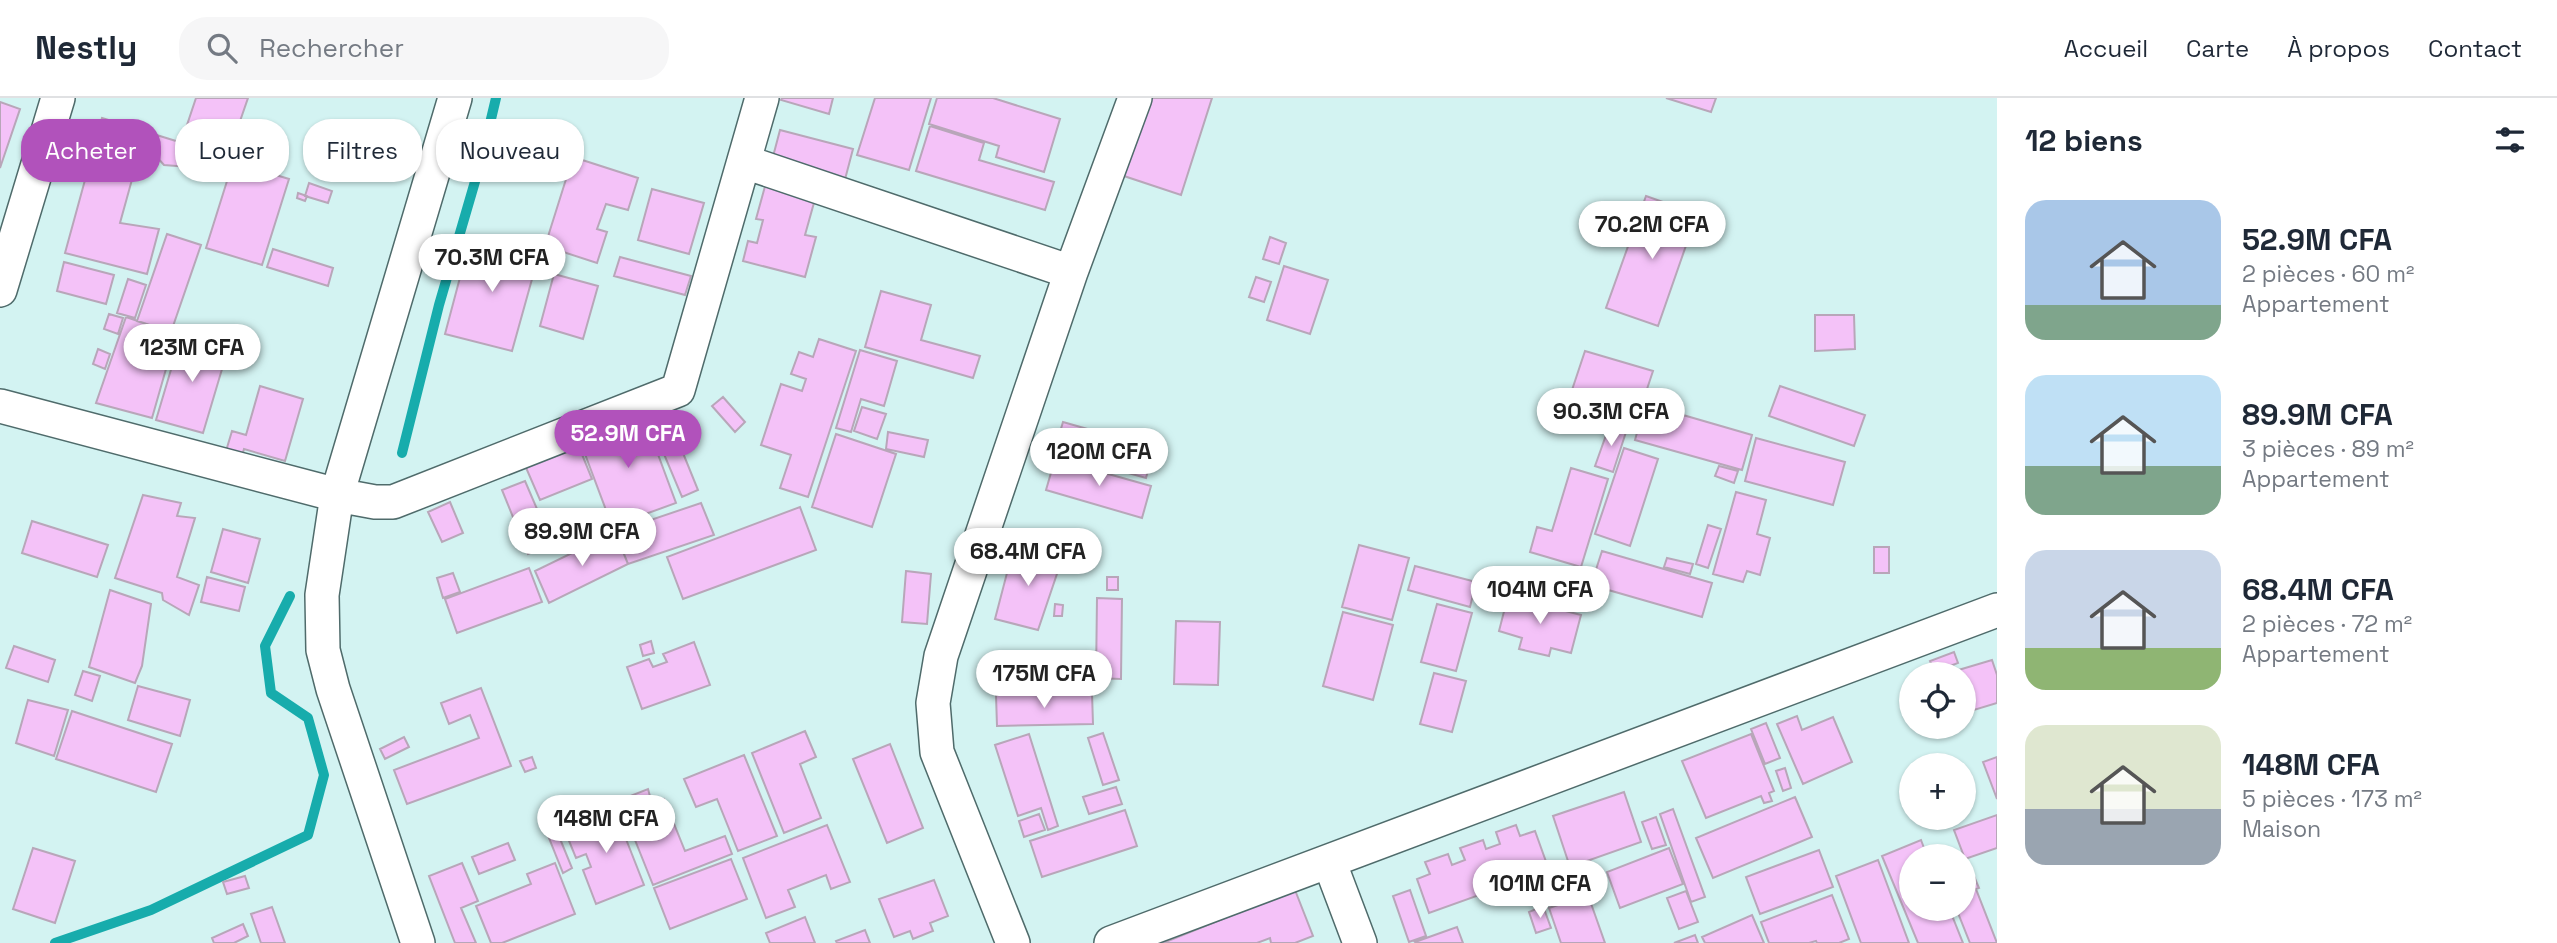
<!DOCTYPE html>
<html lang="fr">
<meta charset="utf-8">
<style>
:root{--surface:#fff;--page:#f6f6f7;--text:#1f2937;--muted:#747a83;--line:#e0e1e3;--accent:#b152bb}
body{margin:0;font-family:"Space Grotesk",sans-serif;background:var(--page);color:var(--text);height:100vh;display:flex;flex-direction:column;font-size:26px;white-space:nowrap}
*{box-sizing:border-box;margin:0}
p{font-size:23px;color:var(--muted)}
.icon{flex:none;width:38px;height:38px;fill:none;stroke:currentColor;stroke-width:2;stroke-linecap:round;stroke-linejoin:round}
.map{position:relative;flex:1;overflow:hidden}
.drawer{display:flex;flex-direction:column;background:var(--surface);width:560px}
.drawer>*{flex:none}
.top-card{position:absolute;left:21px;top:21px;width:665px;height:63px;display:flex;gap:14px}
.buttons{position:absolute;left:1899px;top:564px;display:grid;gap:14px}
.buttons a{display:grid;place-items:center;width:77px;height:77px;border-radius:50%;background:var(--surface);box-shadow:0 2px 5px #0004;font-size:35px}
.price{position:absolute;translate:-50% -60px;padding:0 16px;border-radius:24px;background:#fff;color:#222;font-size:23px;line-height:46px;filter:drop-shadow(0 2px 4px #0008)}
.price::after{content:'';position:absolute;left:50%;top:42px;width:21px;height:16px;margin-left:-10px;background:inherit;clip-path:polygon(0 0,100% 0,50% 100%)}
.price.on{background:var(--accent);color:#fff}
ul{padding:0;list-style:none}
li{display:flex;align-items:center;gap:21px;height:175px;padding:0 28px}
li span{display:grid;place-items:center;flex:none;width:196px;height:140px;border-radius:21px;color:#555}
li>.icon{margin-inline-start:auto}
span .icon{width:84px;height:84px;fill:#fffc;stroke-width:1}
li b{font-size:30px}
h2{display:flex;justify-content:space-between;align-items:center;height:84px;padding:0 28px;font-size:30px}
.chip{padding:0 24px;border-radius:28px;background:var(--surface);box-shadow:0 2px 5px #0004;font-size:24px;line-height:63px}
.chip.on{background:var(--accent);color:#fff}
header{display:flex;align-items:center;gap:42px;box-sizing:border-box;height:98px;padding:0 35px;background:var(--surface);border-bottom:2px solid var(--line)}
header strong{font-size:33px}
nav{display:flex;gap:38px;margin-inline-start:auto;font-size:24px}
.search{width:490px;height:63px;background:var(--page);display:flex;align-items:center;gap:18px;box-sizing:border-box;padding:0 24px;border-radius:28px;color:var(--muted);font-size:26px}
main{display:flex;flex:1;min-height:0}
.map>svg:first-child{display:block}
</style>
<header>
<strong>Nestly</strong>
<div class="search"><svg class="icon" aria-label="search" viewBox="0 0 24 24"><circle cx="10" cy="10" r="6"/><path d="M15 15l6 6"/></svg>Rechercher</div>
<nav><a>Accueil</a><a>Carte</a><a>À propos</a><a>Contact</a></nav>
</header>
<main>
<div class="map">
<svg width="1997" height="845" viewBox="0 0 1997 845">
<rect width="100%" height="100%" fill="#d3f3f2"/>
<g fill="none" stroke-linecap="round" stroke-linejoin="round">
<path stroke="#17acac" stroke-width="10" d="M402,355L439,207L481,63L496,0
M55,845L151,812L308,737L324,677L308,620L271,595L265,548L290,498"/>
</g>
<path fill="#f4c2f8" stroke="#b8a6b9" stroke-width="2" d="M196,0H248L229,55L183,39Z
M782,0H833L829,16L781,2Z
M875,0H931L909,72L857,57Z
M937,0H993L1060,21L1044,74L996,59L999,48L929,26Z
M1150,0H1212L1181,97L1124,78Z
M1666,0H1716L1711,14Z
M0,4L20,11L0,70Z
M102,20L192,48L189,69L164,67L146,47H129L122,61L133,78L120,125L159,131L147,176L65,155Z
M930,28L984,45L979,62L1054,84L1045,112L916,73Z
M780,32L853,51L843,89L770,70Z
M573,59L638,80L628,112L606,106L597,131L607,134L597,165L545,148Z
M233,64L289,81L262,167L206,150Z
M767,81L817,94L805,137L816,139L805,179L743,163L748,143L757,145L763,122L756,121Z
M309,85L332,93L328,105L305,98Z
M652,91L704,105L689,156L638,142Z
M298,95L307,98L305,103L297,100Z
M1646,98L1697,116L1658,228L1606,210Z
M167,136L201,147L171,234L137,223Z
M471,138L539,156L512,253L445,236Z
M1270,139L1286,145L1279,166L1263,161Z
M273,151L333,170L328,188L267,169Z
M620,159L691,178L685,197L614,178Z
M64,164L114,177L106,206L57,193Z
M1284,168L1328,182L1310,236L1267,222Z
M554,176L598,188L583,241L540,228Z
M1256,179L1271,184L1264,204L1249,199Z
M128,181L146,187L135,220L117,215Z
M881,193L931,207L921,242L980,258L973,280L865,249Z
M109,216L123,220L118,236L104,231Z
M1815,217H1854L1855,251L1815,253Z
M126,219L176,236L152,320L96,305Z
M181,238L228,251L203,335L156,322Z
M819,241L856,253L808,399L780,390L791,357L761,347L781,286L802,293L806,281L791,276L799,254L813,259Z
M98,251L110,256L105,271L93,266Z
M860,252L897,263L884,308L861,301L851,334L836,330Z
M1585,253L1653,273L1635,327L1567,307Z
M260,288L303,301L285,363L244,351L242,358L226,353L232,333L246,337Z
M1780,288L1865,317L1854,348L1769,318Z
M723,299L745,324L735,334L712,308Z
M1645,306L1752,337L1742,372L1635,342Z
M862,309L886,316L877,341L854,333Z
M643,316L676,405L612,428L579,340Z
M670,323L698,392L682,399L653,330Z
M1063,324L1154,350L1146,380L1054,354Z
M1610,326L1627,331L1613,374L1595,368Z
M888,334L928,342L924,359L886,351Z
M836,336L896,356L872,429L812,409Z
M1756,340L1845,364L1833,407L1745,383Z
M577,344L592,381L540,402L524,365Z
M1624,350L1658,361L1630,448L1595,436Z
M1055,361L1151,388L1142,420L1046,392Z
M1719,368L1738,373L1734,385L1715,378Z
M1571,370L1608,381L1581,469L1530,454L1537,429L1552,433Z
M525,383L552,446L528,456L502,392Z
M1736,394L1766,402L1757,436L1770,440L1760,477L1747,473L1743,484L1713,476Z
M143,397L181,405L177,418L195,420L177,479L199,487L189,517L163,502L162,495L115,480Z
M450,404L463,435L442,444L428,414Z
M701,405L714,437L628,466L615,434Z
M800,409L816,452L683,501L667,459Z
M32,423L108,447L97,479L22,455Z
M1708,427L1721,431L1708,470L1696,466Z
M223,431L260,441L248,485L211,474Z
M615,434L628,466L549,505L535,473Z
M1359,447L1409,460L1392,522L1342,509Z
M1874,449H1889V475H1874Z
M1013,452L1063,458L1038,532L995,521Z
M1602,453L1712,485L1702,519L1591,487Z
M1667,460L1693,466L1690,476L1664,469Z
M1415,468L1476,484L1470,509L1408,492Z
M529,470L542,504L457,535L445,501Z
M906,473L931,476L927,526L902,524Z
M453,475L460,494L443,500L437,480Z
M207,479L245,489L239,513L201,504Z
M1107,479H1118V492H1107Z
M1562,481L1589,487L1583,511L1556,504Z
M110,492L151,506L142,568L135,585L89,569Z
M1508,498L1581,517L1571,555L1551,550L1549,558L1519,551L1522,540L1499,533Z
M1097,500L1122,501L1121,581L1096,580Z
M1055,506L1063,507L1062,518H1054Z
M1437,506L1472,515L1456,573L1421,564Z
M1343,514L1393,527L1373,602L1323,588Z
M1176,523L1220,524L1218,587L1174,586Z
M651,543L654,555L643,558L640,547Z
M694,544L710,587L642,611L627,569L649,561L653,569L667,564L663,556Z
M14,548L55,562L48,584L6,570Z
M1954,554L1958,565L1935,574L1930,563Z
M1992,562L1997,577V605L1964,615V576H1945Z
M83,573L100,578L92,603L75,597Z
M1058,575L1059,593L1001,594V576Z
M1434,575L1466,583L1452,634L1420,626Z
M1911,586V616L1903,589Z
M138,588L190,602L180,638L128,622Z
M481,590L511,668L407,706L394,672L479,640L470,617L449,626L441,605Z
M1092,595L1093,626L997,628L996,597Z
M28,602L68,612L54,658L16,645Z
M72,613L172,646L156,694L56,661Z
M1797,618L1802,632L1833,619L1852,664L1803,686L1777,626Z
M1766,625L1780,660L1765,666L1751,631Z
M805,633L816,659L800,666L821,720L784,735L752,655Z
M1103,635L1119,682L1103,687L1088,640Z
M1029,636L1058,728L1048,732L1041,710L1018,718L995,647Z
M1751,636L1774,693L1769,695L1772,703L1764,705L1761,698L1706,720L1682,663Z
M404,639L409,649L385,661L380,651Z
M890,646L923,730L887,745L853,661Z
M744,657L777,738L738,753L717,701L696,709L684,681Z
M532,659L536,670L525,674L520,663Z
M1997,659V701L1983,664Z
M1785,670L1791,690L1783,693L1776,673Z
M1116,689L1122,706L1089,716L1083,699Z
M648,691L651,702L620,714L615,704Z
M1624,694L1641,744L1570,769L1553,718Z
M1795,699L1812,739L1713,780L1696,740Z
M664,701L685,753L725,738L732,756L653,787L625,717Z
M613,708L644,787L596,806L583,772L591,769L586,756L576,760L567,738L578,733L574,723Z
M1673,711L1705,799L1691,804L1660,716Z
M1125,712L1137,748L1042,779L1030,743Z
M1039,716L1045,732L1024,739L1019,723Z
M1997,717V750L1965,761L1954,732Z
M1656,719L1666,747L1652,751L1642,724Z
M827,727L850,784L831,791L826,777L788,792L795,809L766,820L743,760Z
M1516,727L1520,738L1535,733L1549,772L1429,815L1417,781L1430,776L1425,764L1448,756L1452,767L1465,762L1460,750L1483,742L1486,751L1500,746L1496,734Z
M556,731L572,770L563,775L547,735Z
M1921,742L1927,758H1911V810H1949L1963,845H1918L1882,758Z
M508,745L515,762L479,776L472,759Z
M33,750L75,763L55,825L13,811Z
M1669,750L1683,786L1620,810L1607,774Z
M1819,752L1833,789L1760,816L1746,779Z
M731,761L747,801L670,831L654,790Z
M1878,762L1909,845H1861L1836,778Z
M1967,762L1979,790L1976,791L1997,845H1970L1956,810H1964V763Z
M462,765L478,803L461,810L476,845H455L429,778Z
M555,765L575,816L502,845H491L476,808L531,786L527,776Z
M245,778L249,790L227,796L223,784Z
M934,782L948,818L930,825L933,833L913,841L910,833L894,839L879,801Z
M1295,792L1313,838L1295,845H1271L1270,840L1257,845H1163Z
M1410,792L1426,838L1409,844L1393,798Z
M1686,793L1698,824L1679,831L1667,800Z
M1588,797L1605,845H1561L1549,810Z
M1832,797L1849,841L1839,845H1817L1816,843L1809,845H1769L1761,824Z
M1543,808L1551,830L1536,835L1529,814Z
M272,809L285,845H261L251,816Z
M1752,817L1764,845H1705L1702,839Z
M805,819L815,845H770L766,835Z
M243,826L248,838L234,845H214L212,840Z
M1457,829L1463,845H1416L1415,844Z
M865,832L870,845H837L836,843Z
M1695,837L1698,845H1674Z"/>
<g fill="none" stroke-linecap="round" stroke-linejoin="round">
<defs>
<path id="minor" d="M745,64L1071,174
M0,192L58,0
M0,308L337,397L375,404H393L678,292L762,0
M1329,763L1360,845
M418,845L333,591L323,552L322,497L337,397L455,0
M1013,845L937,654L933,605L941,558L1071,174L1135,0
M1111,845L1997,512"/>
</defs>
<use href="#minor" stroke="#4f6b6b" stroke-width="36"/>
<use href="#minor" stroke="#fff" stroke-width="33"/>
</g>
</svg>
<div class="buttons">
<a><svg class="icon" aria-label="locate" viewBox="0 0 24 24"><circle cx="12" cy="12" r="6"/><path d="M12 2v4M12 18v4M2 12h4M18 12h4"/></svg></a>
<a>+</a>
<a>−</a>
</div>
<b class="price" style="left:1652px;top:163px">70.2M CFA</b>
<b class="price" style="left:492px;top:196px">70.3M CFA</b>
<b class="price" style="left:192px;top:286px">123M CFA</b>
<b class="price" style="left:1611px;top:350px">90.3M CFA</b>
<b class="price on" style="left:628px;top:372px">52.9M CFA</b>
<b class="price" style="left:1099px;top:390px">120M CFA</b>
<b class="price" style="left:582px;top:470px">89.9M CFA</b>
<b class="price" style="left:1028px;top:490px">68.4M CFA</b>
<b class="price" style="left:1540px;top:528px">104M CFA</b>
<b class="price" style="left:1044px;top:612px">175M CFA</b>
<b class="price" style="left:606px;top:757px">148M CFA</b>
<b class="price" style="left:1540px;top:822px">101M CFA</b>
<div class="top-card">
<a class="chip on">Acheter</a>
<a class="chip">Louer</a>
<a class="chip">Filtres</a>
<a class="chip">Nouveau</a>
</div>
</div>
<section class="drawer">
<h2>12 biens<svg class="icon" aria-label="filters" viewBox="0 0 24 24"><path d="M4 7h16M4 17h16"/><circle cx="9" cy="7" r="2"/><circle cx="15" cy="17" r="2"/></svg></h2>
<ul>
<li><span style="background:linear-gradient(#a9c7e8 75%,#7fa58c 0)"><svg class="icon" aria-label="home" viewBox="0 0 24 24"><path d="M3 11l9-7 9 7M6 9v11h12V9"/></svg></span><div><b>52.9M CFA</b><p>2 pièces · 60 m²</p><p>Appartement</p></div></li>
<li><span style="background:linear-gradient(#bfe0f5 65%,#7fa58c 0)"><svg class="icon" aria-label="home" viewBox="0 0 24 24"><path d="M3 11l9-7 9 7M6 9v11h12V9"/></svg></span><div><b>89.9M CFA</b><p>3 pièces · 89 m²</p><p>Appartement</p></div></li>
<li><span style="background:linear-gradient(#c9d6e8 70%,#8fb573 0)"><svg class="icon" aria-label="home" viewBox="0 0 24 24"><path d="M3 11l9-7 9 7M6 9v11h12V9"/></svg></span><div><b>68.4M CFA</b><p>2 pièces · 72 m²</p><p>Appartement</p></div></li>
<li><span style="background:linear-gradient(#dfe7d0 60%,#9aa5b1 0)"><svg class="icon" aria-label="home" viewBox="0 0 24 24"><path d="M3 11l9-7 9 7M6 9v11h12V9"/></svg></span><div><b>148M CFA</b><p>5 pièces · 173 m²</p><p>Maison</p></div></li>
</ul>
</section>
</main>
